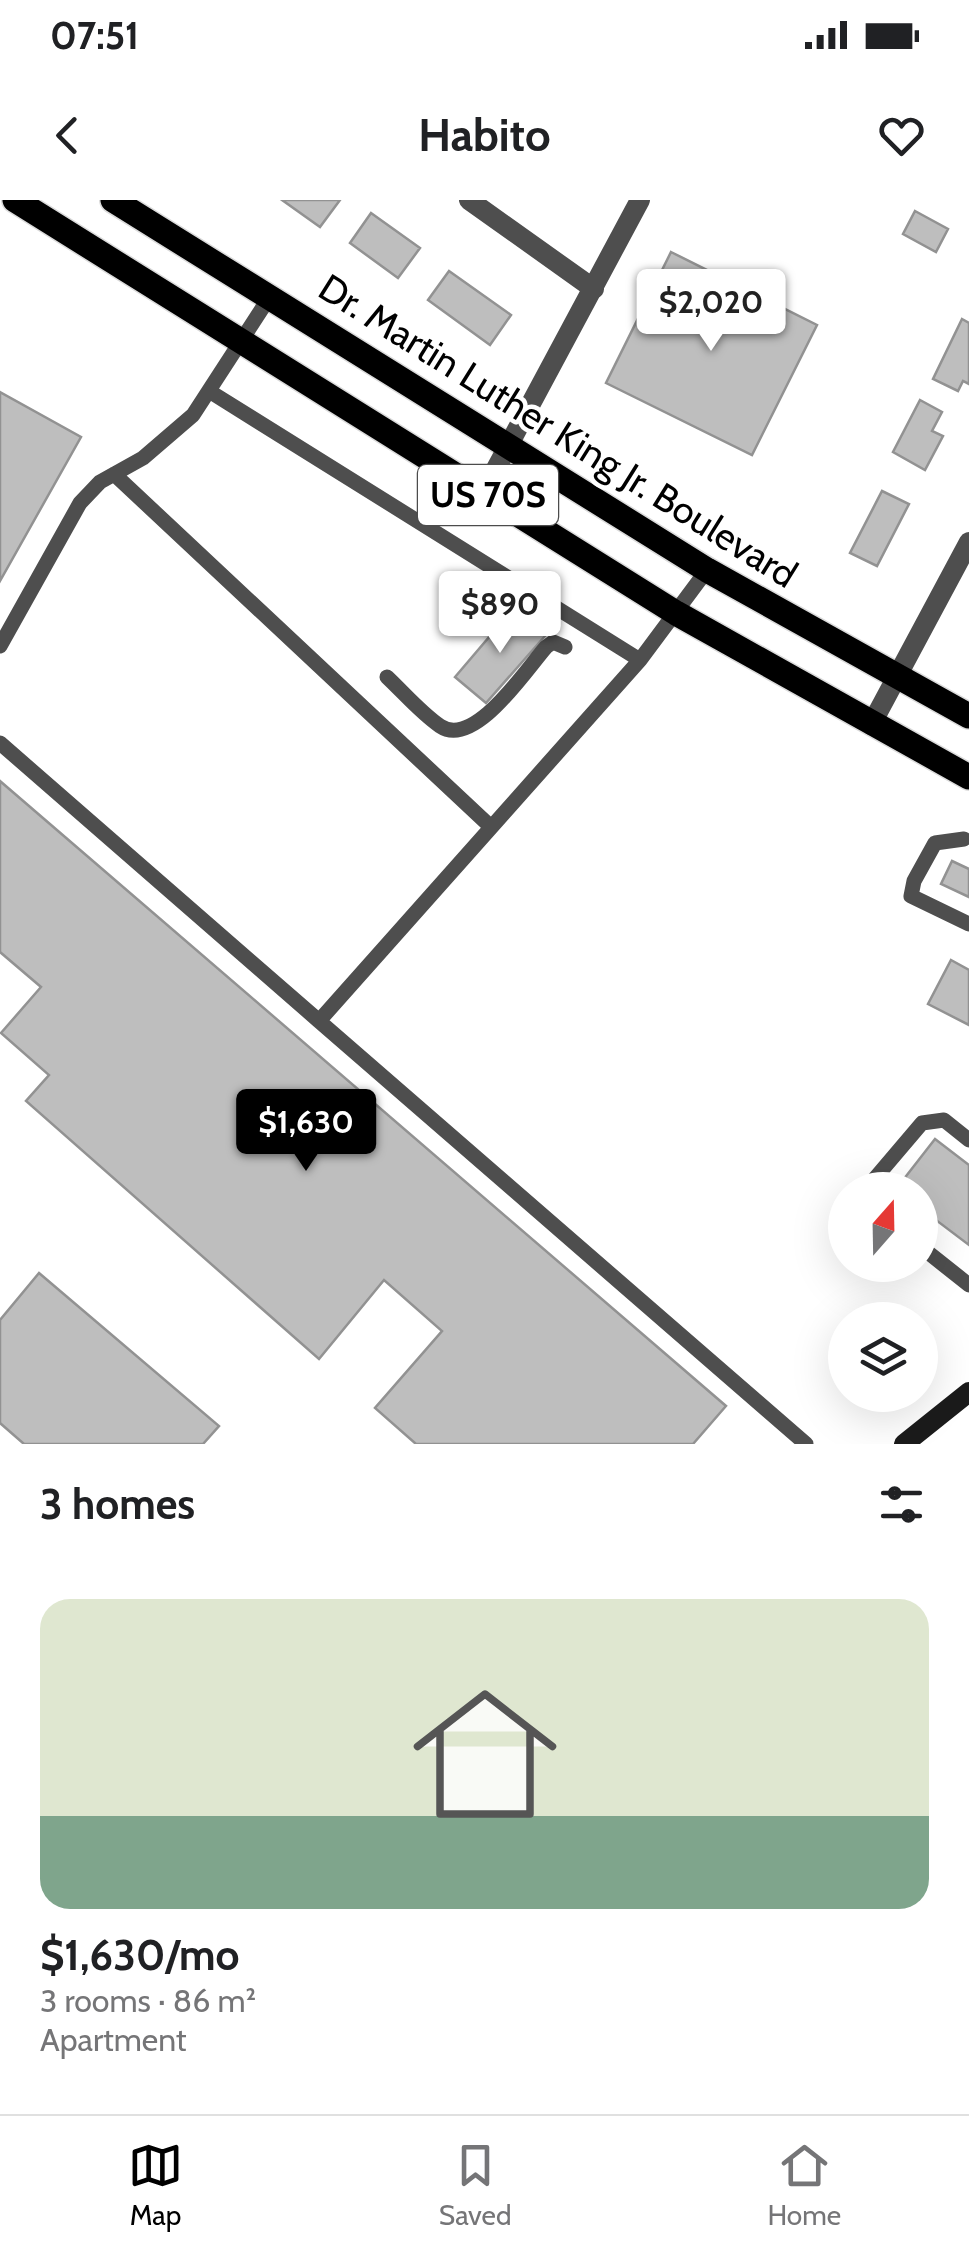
<!DOCTYPE html>
<meta charset="utf-8">
<style>
:root{--surface:#fff;--page:#f2f2f2;--text:#202124;--muted:#757577;--line:#e0e0e0;--accent:#000}
body{margin:0;font-family:Cabin,sans-serif;background:var(--page);color:var(--text);height:100vh;display:flex;flex-direction:column;font-size:38px;white-space:nowrap}
*{box-sizing:border-box;margin:0}
p{font-size:32px;color:var(--muted)}
.icon{flex:none;width:55px;height:55px;fill:none;stroke:currentColor;stroke-width:2;stroke-linecap:round;stroke-linejoin:round}
.map{position:relative;height:1244px;overflow:hidden}
.panel{display:flex;flex-direction:column;background:var(--surface);flex:1}
.panel>*{flex:none}
.needle{width:65px;rotate:20deg}
.buttons{position:absolute;left:828px;top:972px;display:grid;gap:20px}
.buttons a{display:grid;place-items:center;width:110px;height:110px;border-radius:50%;background:var(--surface);box-shadow:0 10px 40px #0002;font-size:50px}
.price{position:absolute;translate:-50% -85px;padding:0 22px;border-radius:10px;background:#fff;color:#222;font-size:32px;line-height:65px;filter:drop-shadow(0 2px 5px #0008)}
.price::after{content:'';position:absolute;left:50%;top:60px;width:30px;height:22px;margin-left:-15px;background:inherit;clip-path:polygon(0 0,100% 0,50% 100%)}
.price.selected{background:var(--accent);color:#fff}
ul{padding:0;list-style:none}
li{display:grid;align-content:center;gap:20px;height:530px;padding:0 40px}
li span{display:grid;place-items:center;height:310px;border-radius:30px;color:#555}
li>.icon{margin-inline-start:auto}
span .icon{width:180px;height:180px;fill:#fffc;stroke-width:1}
li b{font-size:42px}
h2{display:flex;justify-content:space-between;align-items:center;height:120px;padding:0 40px;font-size:42px}
.status{display:flex;justify-content:space-between;align-items:center;height:70px;padding:0 50px;background:var(--surface);direction:ltr}
.status svg{height:28px;fill:currentColor}
header{display:flex;justify-content:space-between;align-items:center;height:130px;padding:0 40px;background:var(--surface);font-size:45px;font-weight:700}
.tabs{display:flex;justify-content:space-around;align-items:center;height:140px;border-top:2px solid var(--line);background:var(--surface);font-size:28px;color:var(--muted)}
.tabs a{display:grid;justify-items:center;gap:5px}
.tabs .selected{color:var(--accent)}
.map>svg:first-child{display:block}
</style>
<div class="status"><b>07:51</b><svg viewBox="0 0 49 12"><path d="M0 12V9h3v3zM5 12V6h3v6zM10 12V3h3v9zM15 12V0h3v12zM26 1h20v11H26zM47 4h2v5h-2z"/></svg></div>
<header><svg class="icon" aria-label="back" viewBox="0 0 24 24"><path d="M15 5l-7 7 7 7"/></svg>Habito<svg class="icon" aria-label="heart" viewBox="0 0 24 24"><path d="M12 20l-8-8c-3-5 5-10 8-4 3-6 11-1 8 4z"/></svg></header>
<div class="map">
<svg width="969" height="1244" viewBox="0 0 969 1244">
<rect width="100%" height="100%" fill="#fff"/>
<path fill="#bebebe" stroke="#929292" stroke-width="2.5" d="M282,0H340L320,27Z
M915,11L948,29L936,52L903,34Z
M371,13L420,48L398,78L350,43Z
M671,52L817,125L752,255L606,183Z
M449,71L511,115L490,145L428,100Z
M962,119L969,123V184L963,181L958,191L933,179Z
M0,192L81,237L0,381Z
M920,200L942,212L932,231L943,236L925,270L893,252Z
M882,291L909,304L877,366L850,353Z
M513,409L545,436L486,503L455,477Z
M0,581L726,1206L693,1244H416L375,1208L442,1131L384,1080L319,1159L26,901L49,875L1,833L41,787L0,752Z
M952,661L969,669V697L941,684Z
M951,760L969,770V825L928,804Z
M935,939L969,965V1045L920,1008V990L896,989Z
M39,1073L219,1226L203,1244H24L0,1223V1120Z"/>
<g fill="none" stroke-linecap="round" stroke-linejoin="round">
<defs>
<path id="primary" d="M15,0L676,413L969,577
M113,0L707,370L969,516"/>
</defs>
<use href="#primary" stroke="#dbdbdb" stroke-width="28"/>
<path stroke="#4e4e4e" stroke-width="15" d="M209,191L640,460
M114,274L491,627
M707,370L640,460L319,821L806,1244
M0,446L80,303L100,282L143,258L193,215L269,98
M387,477C404,493 421,513 440,526C474,549 525,471 546,447L553,442L565,447
M0,543L319,821
M964,639L935,643L914,681L911,696L969,724
M871,990V983L922,923L944,920L969,940
M920,1046L969,1085"/>
<path stroke="#4e4e4e" stroke-width="20" d="M469,0L594,89
M483,293L640,0
M871,525L969,342"/>
<path stroke="#1b1b1b" stroke-width="20" d="M904,1244L969,1192"/>
<use href="#primary" stroke="#000" stroke-width="25"/>
</g>
<g text-anchor="middle" stroke-width="9" stroke-linejoin="round" paint-order="stroke">
<rect fill="#fff" stroke="#4c4c4c" stroke-width="2.5" x="418" y="265" width="140" height="60" rx="8"/>
<g font-size="35" font-weight="bold" fill="#000">
<text x="488" y="307">US 70S</text>
</g>
<g font-size="38" fill="#000" stroke="#fff">
<text transform="translate(558 231) rotate(32)" y="13">Dr. Martin Luther King Jr. Boulevard</text>
</g>
</g>
</svg>
<div class="buttons">
<a><svg class="needle" viewBox="-14 -14 28 28"><path d="M0-13l5 13h-10z" fill="#e53935"/><path d="M0 13l5-13h-10z" fill="#757577"/></svg></a>
<a><svg class="icon" aria-label="layers" viewBox="0 0 24 24"><path d="M12 4l9 5-9 5-9-5zM3 14l9 5 9-5"/></svg></a>
</div>
<b class="price" style="left:711px;top:154px">$2,020</b>
<b class="price" style="left:500px;top:456px">$890</b>
<b class="price selected" style="left:306px;top:974px">$1,630</b>
</div>
<section class="panel">
<h2>3 homes<svg class="icon" aria-label="filters" viewBox="0 0 24 24"><path d="M4 7h16M4 17h16"/><circle cx="9" cy="7" r="2"/><circle cx="15" cy="17" r="2"/></svg></h2>
<ul>
<li><span style="background:linear-gradient(#dfe7d0 70%,#7fa58c 0)"><svg class="icon" aria-label="home" viewBox="0 0 24 24"><path d="M3 11l9-7 9 7M6 9v11h12V9"/></svg></span><div><b>$1,630/mo</b><p>3 rooms · 86 m²</p><p>Apartment</p></div></li>
</ul>
</section>
<nav class="tabs">
<a class="selected"><svg class="icon" aria-label="map" viewBox="0 0 24 24"><path d="M3 6l6-2 6 2 6-2v14l-6 2-6-2-6 2zM9 4v14M15 6v14"/></svg>Map</a>
<a><svg class="icon" aria-label="saved" viewBox="0 0 24 24"><path d="M7 4h10v16l-5-4-5 4z"/></svg>Saved</a>
<a><svg class="icon" aria-label="home" viewBox="0 0 24 24"><path d="M3 11l9-7 9 7M6 9v11h12V9"/></svg>Home</a>
</nav>
